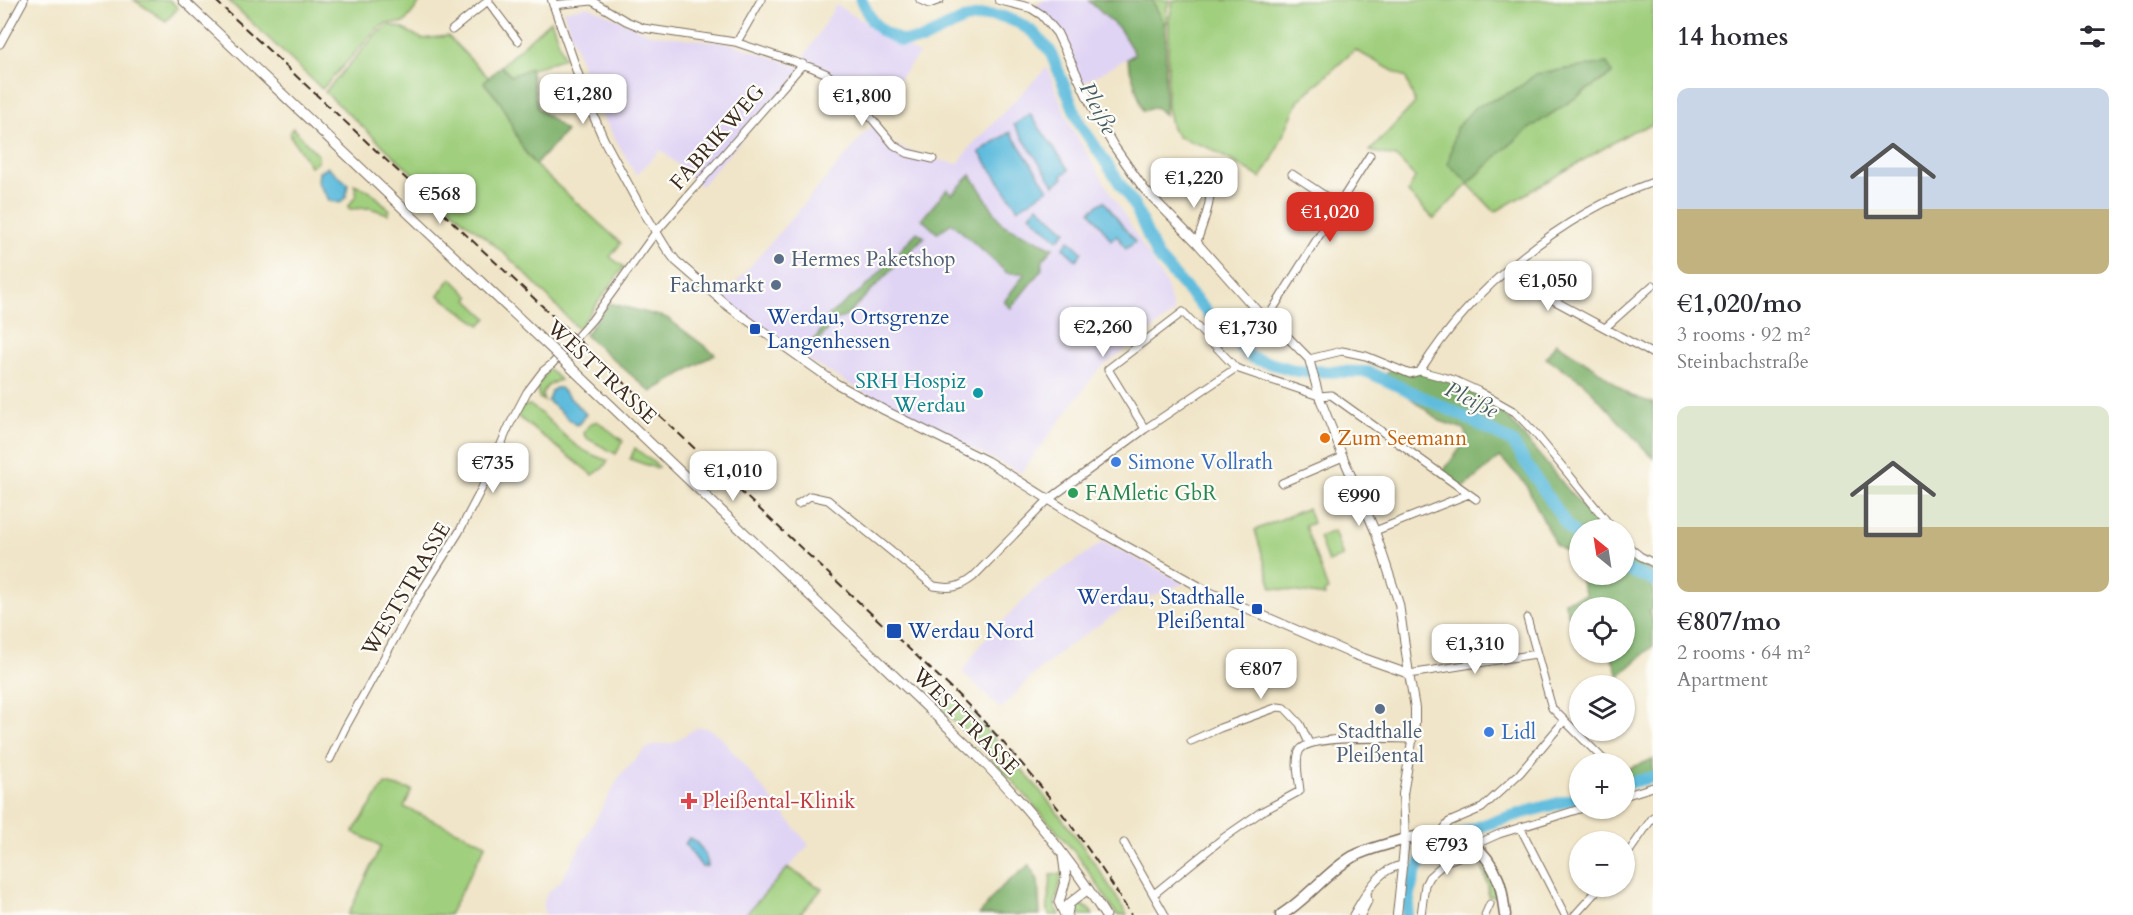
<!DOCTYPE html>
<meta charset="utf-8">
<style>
:root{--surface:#fff;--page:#f2f2f3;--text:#2b2b33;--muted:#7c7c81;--accent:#d93025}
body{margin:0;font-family:Cardo,serif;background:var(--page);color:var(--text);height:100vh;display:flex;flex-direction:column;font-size:22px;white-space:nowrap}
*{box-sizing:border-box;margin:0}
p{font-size:20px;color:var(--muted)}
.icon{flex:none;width:33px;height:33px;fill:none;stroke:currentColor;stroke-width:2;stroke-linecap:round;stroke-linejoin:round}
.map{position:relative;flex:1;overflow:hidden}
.sheet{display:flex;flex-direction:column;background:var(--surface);width:480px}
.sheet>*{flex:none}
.needle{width:39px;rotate:330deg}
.fabs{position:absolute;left:1569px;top:519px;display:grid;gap:12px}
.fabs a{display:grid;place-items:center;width:66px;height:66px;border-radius:50%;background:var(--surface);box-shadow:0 2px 4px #0004;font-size:30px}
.price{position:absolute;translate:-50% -51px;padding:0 14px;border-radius:12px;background:#fff;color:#222;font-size:20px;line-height:39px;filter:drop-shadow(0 2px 3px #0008)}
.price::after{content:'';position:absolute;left:50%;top:36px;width:18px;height:14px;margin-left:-9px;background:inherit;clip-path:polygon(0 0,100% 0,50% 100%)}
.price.selected{background:var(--accent);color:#fff}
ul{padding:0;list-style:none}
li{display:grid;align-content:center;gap:12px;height:318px;padding:0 24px}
li span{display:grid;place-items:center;height:186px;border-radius:12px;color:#555}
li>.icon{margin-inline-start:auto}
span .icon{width:108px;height:108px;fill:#fffc;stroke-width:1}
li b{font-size:26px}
h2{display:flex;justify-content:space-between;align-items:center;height:72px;padding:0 24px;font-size:26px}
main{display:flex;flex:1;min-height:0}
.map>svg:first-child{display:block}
</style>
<main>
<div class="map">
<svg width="1653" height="915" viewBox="0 0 1653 915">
<rect width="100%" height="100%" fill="#fdfcf7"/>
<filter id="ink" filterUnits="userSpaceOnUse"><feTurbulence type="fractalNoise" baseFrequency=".0167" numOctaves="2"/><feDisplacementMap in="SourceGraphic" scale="12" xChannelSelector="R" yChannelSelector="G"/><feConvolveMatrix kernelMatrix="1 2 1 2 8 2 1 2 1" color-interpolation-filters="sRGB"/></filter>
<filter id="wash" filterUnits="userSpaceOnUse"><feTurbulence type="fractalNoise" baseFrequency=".008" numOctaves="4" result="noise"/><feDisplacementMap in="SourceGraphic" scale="24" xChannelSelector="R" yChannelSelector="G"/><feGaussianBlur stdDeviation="1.35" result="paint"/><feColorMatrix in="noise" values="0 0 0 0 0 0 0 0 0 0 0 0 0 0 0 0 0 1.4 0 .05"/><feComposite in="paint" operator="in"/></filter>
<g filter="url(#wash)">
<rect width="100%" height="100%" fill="#f0e5c8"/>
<path fill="#e0d4f4" d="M1045,0H1088L1117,27H1119L1135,54L1081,84L1057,33L1031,8Z
M836,5L919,54L872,113L831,75L803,59Z
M588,6L650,34L732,44L804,68L701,186L661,150L636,175L596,105L563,11Z
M1047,67L1070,125L1167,286L1174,313L1098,370L1021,473L907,417L808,360L721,300L874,123L894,145L933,159L958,164L971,146Z
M1103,542L1185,583L1127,606L1068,646L1029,679L1001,709L962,672L983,641L1038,586Z
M698,727L707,728L720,736L809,845L745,915H545L543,906L547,893L561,881L621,774L643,751L653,745L673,743Z"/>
<path fill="#a0cf7e" stroke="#6e7c4e" stroke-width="1.5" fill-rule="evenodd" d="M134,0H170L178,8L166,21Z
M228,0H422L404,23H387L378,28L322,89Z
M1152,0H1170L1167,7L1166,27Z
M1173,0H1653V125L1633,131L1495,212L1468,184L1434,219L1408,193L1415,177L1396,157L1370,151L1415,103L1406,78L1355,50L1299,100L1272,160L1261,178L1209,148L1178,137L1172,128L1167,107L1169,20ZM1607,63L1612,74L1530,128L1498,155L1469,183L1474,108L1509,93L1524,84L1535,74Z
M551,20L564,58L511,76L501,66Z
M389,25L402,28L422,39L448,36L489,78L484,83L501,103L523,149L535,165L621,243L610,257L624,267L578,329C543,292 508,252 465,222L325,92L378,32Z
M293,128L318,155V162L310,166L291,137L290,131Z
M354,184L370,191L390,210L388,214L370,208L349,209L348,207L357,194Z
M451,278L470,297L468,300L487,318L480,325L438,295Z
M549,369L560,380C551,383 546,385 542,395L544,401L539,398L537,386Z
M530,405C548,417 558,431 573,443C583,452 596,456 608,461L603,468L593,475L516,415L523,406Z
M597,421L623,441L616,454L588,439L584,434C586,427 590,423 597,421Z
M635,448L659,467L655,468L630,459Z
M1308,508L1313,523L1305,526L1328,590L1324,592L1325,596L1272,588L1255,530Z
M1334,531L1343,557L1328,562L1319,537Z
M949,692C1016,758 1080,833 1127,915H1117L1084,864L1067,843L1003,770L939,707Z
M385,784L412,790L404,807L486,844L449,915H348L381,846L353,832Z
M1480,862L1494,885L1496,897L1488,896V885Z
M788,868L822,889L799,915H745Z
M1062,874L1055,905L1060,915H1049C1044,900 1053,890 1050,875Z
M1077,902L1090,910L1093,915H1070V906Z"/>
<path fill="#80b26d" stroke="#5e6e46" stroke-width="1.5" d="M1088,0H1152L1166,27L1165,116L1156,107L1143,111L1127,59L1135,54L1119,28L1117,27Z
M1607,63L1612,73L1530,128L1498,155L1469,183L1448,164L1456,128L1474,108L1509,93L1524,84L1535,74Z
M501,66L511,76L530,68L538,108L566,131L535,165L523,149L501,103L484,82Z
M971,175L1002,224L1053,248L1043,259L1042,269L1011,308L1004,302L1025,273H1007L952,223L937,233L922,219L947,189L952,194Z
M917,232L924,237L845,317L835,320L808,355L804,349L818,335L830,314L868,285Z
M609,303L667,318L715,354L651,392L585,335Z
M1556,343L1595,368L1629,395L1653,403V458L1582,381L1546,358Z
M1391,366L1410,374L1420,371L1478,391L1510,420L1601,529L1580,530V574H1624L1625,553L1641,563L1653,573V609L1649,611L1653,621V646L1619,676L1610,653L1624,652V608L1607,607L1605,605L1596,607L1580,608L1579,613L1569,616L1564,601L1586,595L1571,555L1555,544L1525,483L1500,457L1462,489L1441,474L1468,438L1464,429L1440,421L1389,381L1384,379Z
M1653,759V777L1625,784V770Z
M1029,865L1038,880L1040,915H979L998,890Z"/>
<path fill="#5fbcdd" stroke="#4d737e" stroke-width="1.5" d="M1030,114L1069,170L1062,175L1063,178L1054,185L1014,125Z
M1010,132L1048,189L1018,209L979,152Z
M328,167L348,184L346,197L340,203L329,200L318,183L319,172Z
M1104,201L1135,242L1126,249L1117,236L1111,240L1090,211Z
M1038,206L1066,231L1058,240L1030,215Z
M1069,240L1082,252L1076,260L1063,248Z
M556,388H560L586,414L579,424L576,425L548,401L551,391Z
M689,838C699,842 707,855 708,866L702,867L685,844Z"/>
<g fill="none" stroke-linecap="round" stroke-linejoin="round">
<path stroke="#5fbcdd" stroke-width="12" d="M861,0L872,21L882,31L901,41L921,40L964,19L986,15L1004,17L1019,23L1034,33L1050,51L1080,124L1135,206L1157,256L1222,329L1252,358L1297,371L1368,372L1459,414L1512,442L1568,527L1580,539
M1624,569L1653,580
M1624,784L1653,777
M1407,915C1410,895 1411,873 1424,858C1449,828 1541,809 1580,797"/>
</g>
</g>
<g filter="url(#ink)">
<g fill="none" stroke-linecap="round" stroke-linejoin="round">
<defs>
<path id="minor" d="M487,0L518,41
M920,0L929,4L940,0
M553,5L592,1L626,21L643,28L735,42L813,68L827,74L862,107L894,145L907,153L933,159
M452,30L489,0
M737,42L761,0
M0,44L24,0
M1292,174L1339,205
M1197,242C1204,220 1214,199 1209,176
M1503,273L1653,354
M1268,317L1370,155
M1605,328L1653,285
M1309,359L1342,351L1366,356L1410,374L1420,371L1454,380L1478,391L1515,412L1535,433L1614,530
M1420,371C1472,288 1560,215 1653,182
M1145,429L1108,369L1183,312L1236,368L1319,396L1331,395L1476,499
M1282,483L1343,457
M798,504L810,496L828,500L934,586C951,589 959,588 973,577L1048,500L1145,429L1236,368
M1375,531L1469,494
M1624,543L1640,556L1653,563
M1527,618L1552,708L1608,764
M1409,674L1536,654
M1191,741L1220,728L1278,707L1285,708L1300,724L1309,743
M330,759L345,728L415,602L459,532L481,490L509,426L527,392L543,371L552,364L592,320L656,232L803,64
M1624,796L1653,787
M1520,827L1565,915
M1440,834L1449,822L1482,808L1520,773L1564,721
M1124,843L1165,915
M1624,859L1653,817
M1154,894L1222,839L1261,812L1300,791C1299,779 1294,759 1300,750C1311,734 1392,739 1413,739
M1353,915C1365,895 1378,868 1403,865
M1361,915L1368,901L1367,893
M1421,915L1425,885L1429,877L1447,861L1467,854L1481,842L1499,834L1583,808
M1485,915L1490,904
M1575,915L1601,886"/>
<path id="tertiary" d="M552,0L588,103L604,140L636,199L666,248L676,261L729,307L837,384L884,410L987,461L1104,534L1209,592L1352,654L1409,674L1415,708V724L1403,794L1405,839L1397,915
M999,0L1031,8L1042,15L1057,33L1096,115L1113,145L1144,189L1198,244L1259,313L1268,317L1309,359L1319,396L1343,457L1375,531L1399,604L1409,674"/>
<path id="secondary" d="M183,0L556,353
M561,358L974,752C1023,802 1068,855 1105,915
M1063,856L1066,878L1059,902L1065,915
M1067,915L1069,904L1088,889"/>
<path id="primary" d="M1281,915C1307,899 1326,873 1352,857C1365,850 1381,846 1395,842C1439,828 1479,831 1498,879C1503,891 1503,903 1505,915"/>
</defs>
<use href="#minor" stroke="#7a6b5a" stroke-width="9"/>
<use href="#tertiary" stroke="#7a6b5a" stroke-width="10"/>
<use href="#secondary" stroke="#7a6b5a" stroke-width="11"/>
<use href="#primary" stroke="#7a6b5a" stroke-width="13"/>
<use href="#minor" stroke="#fff" stroke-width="7"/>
<use href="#tertiary" stroke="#fff" stroke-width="8"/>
<use href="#secondary" stroke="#fff" stroke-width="9"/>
<use href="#primary" stroke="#fff" stroke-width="10"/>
<path stroke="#3b2a1e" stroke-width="2" stroke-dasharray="9 4.5" stroke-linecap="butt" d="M215,0L953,690C1022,758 1081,832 1131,915"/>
<defs>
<path id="secondary-bridge" d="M556,353L561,358"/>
</defs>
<use href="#secondary-bridge" stroke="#7a6b5a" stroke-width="11" stroke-linecap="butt"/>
<use href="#secondary-bridge" stroke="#fff" stroke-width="9"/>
</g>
</g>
<g fill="#5c6f8a" stroke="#fdfcf7" stroke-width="2">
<circle cx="779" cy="259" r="6"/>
<circle cx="776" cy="285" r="6"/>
<circle cx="1380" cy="709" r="6"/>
</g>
<g fill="#1a4fb4" stroke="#fdfcf7" stroke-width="2">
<rect x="749" y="323" width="12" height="12" rx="3"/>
<rect x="1251" y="603" width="12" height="12" rx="3"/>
<rect x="886" y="623" width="16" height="16" rx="3"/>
</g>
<circle fill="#0f9aa8" stroke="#fdfcf7" stroke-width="2" cx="978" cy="393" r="6"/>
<circle fill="#e8710a" stroke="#fdfcf7" stroke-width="2" cx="1325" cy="438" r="6"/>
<g fill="#3f7fe0" stroke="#fdfcf7" stroke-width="2">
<circle cx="1116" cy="462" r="6"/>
<circle cx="1489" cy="732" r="6"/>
</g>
<circle fill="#2e9e5b" stroke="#fdfcf7" stroke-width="2" cx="1073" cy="493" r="6"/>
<path fill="#e0444e" stroke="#fdfcf7" stroke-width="2" d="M686 792h6v6h6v6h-6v6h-6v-6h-6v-6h6z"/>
<g text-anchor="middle" stroke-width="4.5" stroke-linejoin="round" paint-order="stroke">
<g font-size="21" fill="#3b2a1e" stroke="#fdfcf7">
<text transform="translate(717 137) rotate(-49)" y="7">FABRIKWEG</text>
<text transform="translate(602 372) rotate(43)" y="7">WESTTRASSE</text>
<text transform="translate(406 589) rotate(-59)" y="7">WESTSTRASSE</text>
<text transform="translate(966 721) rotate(45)" y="7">WESTTRASSE</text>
</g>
<g font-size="21" fill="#4e5e75" stroke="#fdfcf7" text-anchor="start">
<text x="791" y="266">Hermes Paketshop</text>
<text x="764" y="292" text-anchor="end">Fachmarkt</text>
<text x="1380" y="738" text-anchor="middle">Stadthalle<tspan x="1380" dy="24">Pleißental</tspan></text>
</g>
<g font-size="21" fill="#164399" stroke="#fdfcf7" text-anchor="start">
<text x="767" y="324">Werdau, Ortsgrenze<tspan x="767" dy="24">Langenhessen</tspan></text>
<text x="1245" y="604" text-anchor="end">Werdau, Stadthalle<tspan x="1245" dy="24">Pleißental</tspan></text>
<text x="908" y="638">Werdau Nord</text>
</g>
<g font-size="21" fill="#0d838f" stroke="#fdfcf7" text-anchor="end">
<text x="966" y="388">SRH Hospiz<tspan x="966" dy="24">Werdau</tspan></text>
</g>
<g font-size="21" fill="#c56008" stroke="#fdfcf7" text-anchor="start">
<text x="1337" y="445">Zum Seemann</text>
</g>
<g font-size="21" fill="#366cbe" stroke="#fdfcf7" text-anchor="start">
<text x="1128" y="469">Simone Vollrath</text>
<text x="1501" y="739">Lidl</text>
</g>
<g font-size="21" fill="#27864d" stroke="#fdfcf7" text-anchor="start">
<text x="1085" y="500">FAMletic GbR</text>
</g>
<g font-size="21" fill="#be3a42" stroke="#fdfcf7" text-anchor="start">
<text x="702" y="808">Pleißental-Klinik</text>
</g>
<g font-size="22" font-style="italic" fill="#485d61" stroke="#fdfcf7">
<text transform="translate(1099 108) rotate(63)" y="8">Pleiße</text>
<text transform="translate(1472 399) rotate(26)" y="8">Pleiße</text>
</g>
</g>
</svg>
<div class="fabs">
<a><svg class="needle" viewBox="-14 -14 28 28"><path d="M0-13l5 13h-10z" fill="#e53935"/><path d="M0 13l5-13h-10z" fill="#7c7c81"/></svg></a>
<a><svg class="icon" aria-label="locate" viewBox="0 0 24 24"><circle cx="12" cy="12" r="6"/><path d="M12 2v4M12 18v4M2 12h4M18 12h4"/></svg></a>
<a><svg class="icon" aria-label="layers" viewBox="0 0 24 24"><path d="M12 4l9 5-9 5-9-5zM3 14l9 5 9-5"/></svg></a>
<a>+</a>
<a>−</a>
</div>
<b class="price" style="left:583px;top:125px">€1,280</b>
<b class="price" style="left:862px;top:127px">€1,800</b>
<b class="price" style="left:1194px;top:209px">€1,220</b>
<b class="price" style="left:440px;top:225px">€568</b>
<b class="price selected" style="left:1330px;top:243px">€1,020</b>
<b class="price" style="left:1548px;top:312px">€1,050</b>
<b class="price" style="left:1103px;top:358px">€2,260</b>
<b class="price" style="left:1248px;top:359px">€1,730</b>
<b class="price" style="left:493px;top:494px">€735</b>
<b class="price" style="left:733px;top:502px">€1,010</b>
<b class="price" style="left:1359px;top:527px">€990</b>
<b class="price" style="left:1475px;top:675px">€1,310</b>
<b class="price" style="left:1261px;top:700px">€807</b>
<b class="price" style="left:1447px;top:876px">€793</b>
</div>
<section class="sheet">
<h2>14 homes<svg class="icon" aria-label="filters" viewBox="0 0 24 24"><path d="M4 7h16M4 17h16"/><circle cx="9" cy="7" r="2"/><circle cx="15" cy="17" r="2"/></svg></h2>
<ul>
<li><span style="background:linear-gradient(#c9d6e8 65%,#c2b280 0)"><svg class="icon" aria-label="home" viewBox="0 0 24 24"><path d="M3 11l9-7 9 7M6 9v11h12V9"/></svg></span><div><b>€1,020/mo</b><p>3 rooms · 92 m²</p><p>Steinbachstraße</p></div></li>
<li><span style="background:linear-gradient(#dfe7d0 65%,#c2b280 0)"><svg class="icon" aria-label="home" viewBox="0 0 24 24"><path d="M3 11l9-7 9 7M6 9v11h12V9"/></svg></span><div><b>€807/mo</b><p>2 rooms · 64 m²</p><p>Apartment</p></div></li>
</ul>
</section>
</main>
